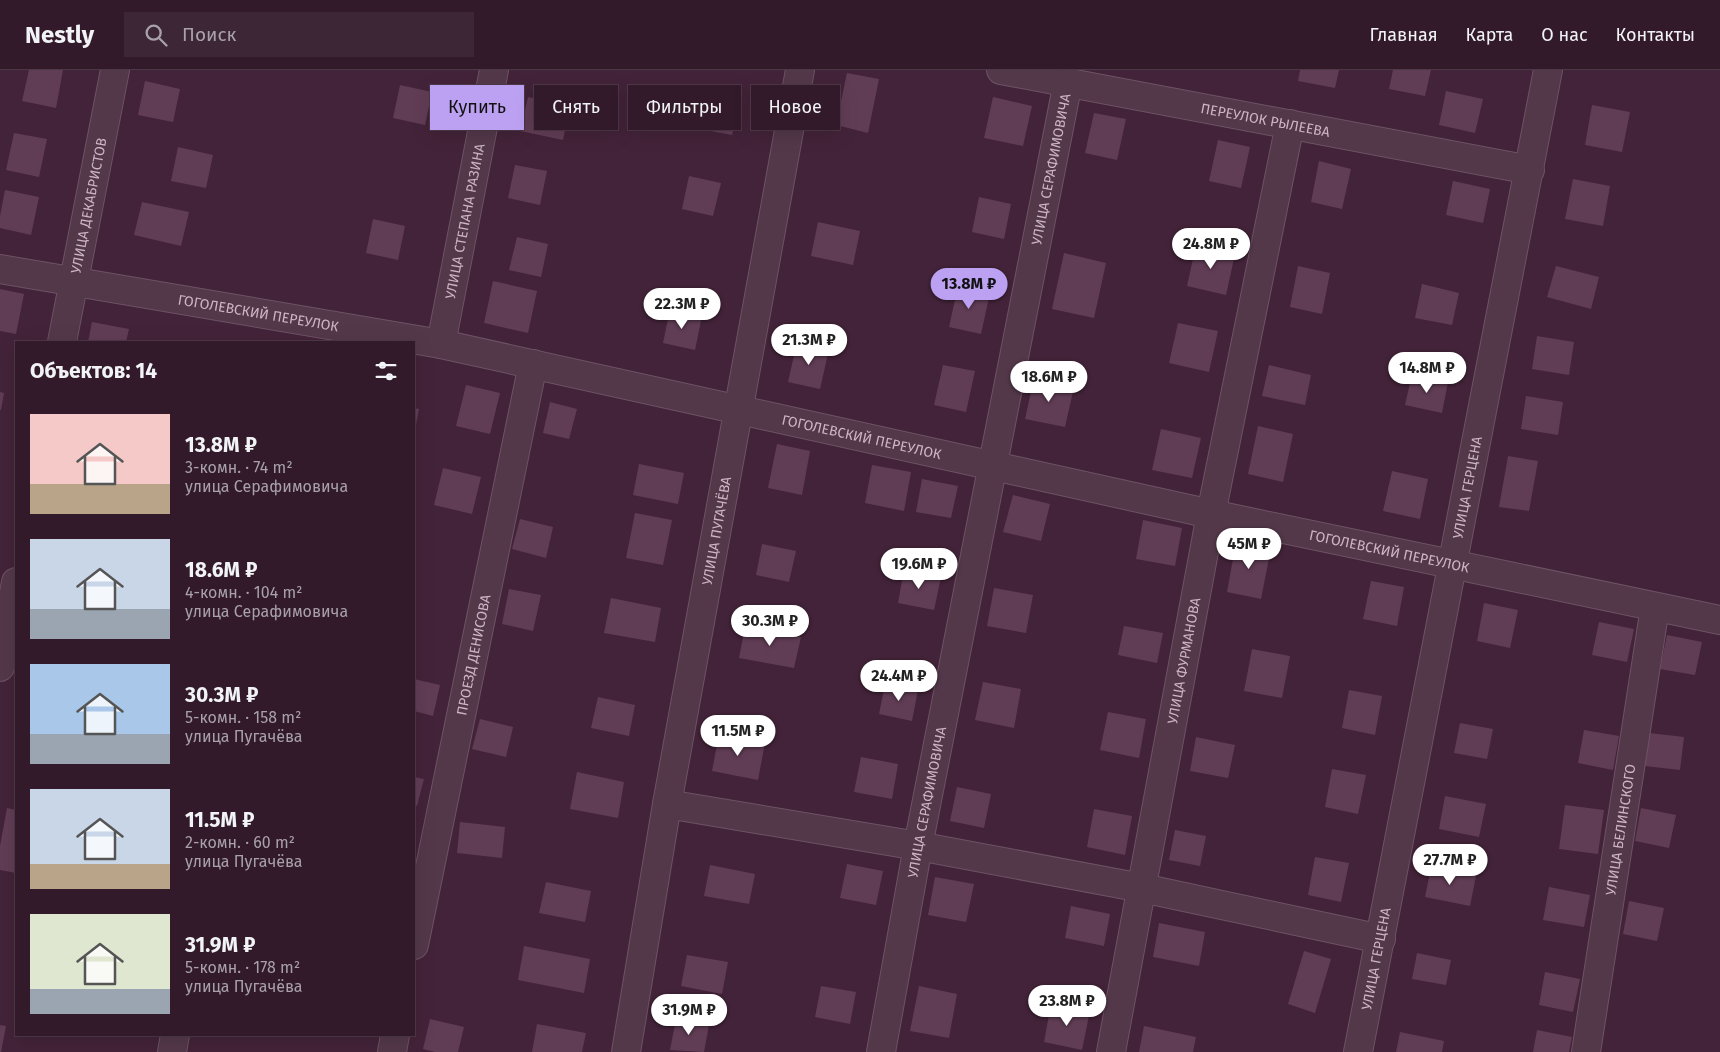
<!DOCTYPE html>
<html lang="ru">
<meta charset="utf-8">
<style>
:root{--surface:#321a2b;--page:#3d2737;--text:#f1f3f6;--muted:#a8a1a9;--line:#4d3847;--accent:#bca0f2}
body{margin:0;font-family:"Fira Sans",sans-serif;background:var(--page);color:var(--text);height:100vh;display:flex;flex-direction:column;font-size:19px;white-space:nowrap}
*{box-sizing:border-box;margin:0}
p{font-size:16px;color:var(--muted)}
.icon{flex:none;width:28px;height:28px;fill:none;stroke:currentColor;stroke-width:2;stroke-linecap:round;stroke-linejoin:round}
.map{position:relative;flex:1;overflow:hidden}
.drawer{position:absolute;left:15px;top:271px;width:400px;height:695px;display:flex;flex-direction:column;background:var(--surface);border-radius:0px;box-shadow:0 5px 20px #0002,0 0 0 1px var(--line)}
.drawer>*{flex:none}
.guide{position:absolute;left:430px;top:15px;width:475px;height:45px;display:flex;gap:10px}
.price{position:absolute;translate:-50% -42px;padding:0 11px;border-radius:18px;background:#fff;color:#222;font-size:16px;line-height:32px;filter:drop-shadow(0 1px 2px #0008)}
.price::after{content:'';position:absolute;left:50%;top:30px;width:15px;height:11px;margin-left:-8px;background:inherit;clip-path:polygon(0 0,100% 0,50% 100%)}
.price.active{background:var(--accent);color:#111}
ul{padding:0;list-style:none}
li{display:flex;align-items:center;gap:15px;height:125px;padding:0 15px}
li span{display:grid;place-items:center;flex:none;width:140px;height:100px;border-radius:0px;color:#555}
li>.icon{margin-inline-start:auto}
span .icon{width:60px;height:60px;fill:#fffc;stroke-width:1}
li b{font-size:21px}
h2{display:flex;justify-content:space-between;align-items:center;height:60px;padding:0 15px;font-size:21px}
.tag{padding:0 18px;border-radius:0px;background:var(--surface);box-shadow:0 5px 20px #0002,0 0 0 1px var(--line);font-size:18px;line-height:45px}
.tag.active{background:var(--accent);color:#111}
header{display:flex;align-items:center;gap:30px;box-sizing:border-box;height:70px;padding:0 25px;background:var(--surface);border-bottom:1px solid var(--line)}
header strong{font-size:24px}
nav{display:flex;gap:28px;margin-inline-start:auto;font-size:18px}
.search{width:350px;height:45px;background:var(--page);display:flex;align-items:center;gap:12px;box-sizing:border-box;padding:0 18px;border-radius:0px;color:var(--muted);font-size:19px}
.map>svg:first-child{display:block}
</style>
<header>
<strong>Nestly</strong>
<div class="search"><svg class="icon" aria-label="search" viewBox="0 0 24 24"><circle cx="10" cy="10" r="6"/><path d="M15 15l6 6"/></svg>Поиск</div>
<nav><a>Главная</a><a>Карта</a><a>О нас</a><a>Контакты</a></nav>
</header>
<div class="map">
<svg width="1720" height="982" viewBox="0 0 1720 982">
<rect width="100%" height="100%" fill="#432339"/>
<path fill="#613d55" d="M29,0H63L56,38L22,31Z
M1300,0H1339L1335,18L1298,11Z
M1393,0H1431L1425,26L1389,19Z
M847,3L879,9L868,63L836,55Z
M145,11L180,19L173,52L138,45Z
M400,15L432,22L425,55L393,48Z
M1446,21L1483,29L1475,63L1439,55Z
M708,25L740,32L732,65L700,59Z
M528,27L570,36L563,70L520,61Z
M993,27L1032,36L1023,76L984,68Z
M1592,35L1630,42L1622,82L1585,75Z
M1094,43L1126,49L1117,90L1085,83Z
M14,63L47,69L39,107L6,100Z
M1218,70L1250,77L1241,118L1209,111Z
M178,77L213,85L206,118L171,111Z
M1319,91L1351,99L1342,139L1311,132Z
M515,95L547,101L540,135L508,128Z
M689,106L721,113L713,146L682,139Z
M1573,109L1610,116L1603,156L1565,149Z
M1453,111L1490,119L1483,153L1446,145Z
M5,120L39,127L31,165L0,158V146Z
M979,127L1011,134L1004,169L972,162Z
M142,132L189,142L181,176L134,165Z
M373,149L405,156L398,190L366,183Z
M818,152L860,161L853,195L811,186Z
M517,167L548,174L541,207L509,200Z
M1196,175L1235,184L1226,225L1187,216Z
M1064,183L1106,193L1094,248L1052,239Z
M1298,196L1330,203L1322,244L1290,237Z
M1556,196L1599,207L1591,239L1547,227Z
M493,211L537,221L528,263L484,253Z
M1422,214L1459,223L1452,255L1415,248Z
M958,216L990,223L981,264L949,257Z
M0,219L24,224L16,264L0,261Z
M670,239L702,246L695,280L663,273Z
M92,252L129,259L126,272H88Z
M1178,253L1218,261L1209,302L1169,293Z
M1537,266L1574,272L1569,305L1532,299Z
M797,272L829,279L820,319L788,312Z
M943,295L975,301L966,342L934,335Z
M1269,295L1311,305L1305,335L1262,326Z
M1412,304L1448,312L1442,343L1405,335Z
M1034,308L1074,317L1065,357L1025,349Z
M466,315L500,323L490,364L456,356Z
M0,322L4,323L1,340H0Z
M1526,326L1563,332L1558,365L1521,359Z
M550,332L577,339L569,369L543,363Z
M414,338L419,339L415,360H414Z
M1258,356L1293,364L1283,412L1248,404Z
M1161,359L1201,368L1192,408L1152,400Z
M777,374L810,381L802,425L768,418Z
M1508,386L1538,391L1529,441L1499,437Z
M639,394L684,403L678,434L633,425Z
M872,395L911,402L904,441L865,433Z
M443,398L481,407L472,444L434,435Z
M1392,401L1428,409L1420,449L1383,441Z
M922,409L958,416L951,448L916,442Z
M1013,425L1050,434L1041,471L1003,462Z
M635,443L672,450L663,495L626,488Z
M520,449L553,457L546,488L512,479Z
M1143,450L1182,458L1175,496L1136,489Z
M1236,472L1271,478L1261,529L1227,522Z
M762,474L796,481L789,512L756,505Z
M904,499L941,507L934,540L898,533Z
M1371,511L1404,517L1397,556L1363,549Z
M994,518L1033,525L1026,563L987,556Z
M509,519L541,525L533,561L502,554Z
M611,528L661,538L655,572L604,563Z
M1484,533L1518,540L1510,578L1477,571Z
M1599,552L1634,559L1627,592L1592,585Z
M1124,556L1163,563L1157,593L1118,585Z
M745,557L801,567L794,598L739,588Z
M1667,565L1702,572L1695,605L1660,599Z
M1252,579L1290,586L1282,628L1244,621Z
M414,609L440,615L433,646L414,641Z
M983,612L1021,619L1014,658L975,650Z
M885,614L918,620L912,651L879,644Z
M1349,620L1382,626L1375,665L1342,658Z
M598,627L635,635L629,666L591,658Z
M1108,642L1146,649L1139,688L1100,680Z
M480,649L513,657L506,687L472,679Z
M1460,653L1493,659L1487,689L1454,683Z
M1584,660L1619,666L1613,700L1578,693Z
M1649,663L1684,667L1680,700L1645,696Z
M719,664L765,673L758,710L712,701Z
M1196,667L1235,675L1228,708L1190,701Z
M861,687L898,694L892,729L854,722Z
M1332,699L1366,705L1358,744L1325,737Z
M577,702L624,712L618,748L570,739Z
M414,707L424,709L417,736L414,735Z
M957,717L991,724L984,758L950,751Z
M1445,726L1486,734L1479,767L1439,759Z
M1565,735L1604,740L1598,784L1559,779Z
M7,738L16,740V803L0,800V776Z
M1641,738L1676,745L1669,778L1635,771Z
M1094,739L1132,746L1125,785L1087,777Z
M460,752L505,757L502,788L457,783Z
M1175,760L1206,766L1200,796L1169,790Z
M1315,787L1349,793L1341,832L1308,825Z
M847,794L883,801L876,835L840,828Z
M710,795L755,804L749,834L704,826Z
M1431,797L1476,806L1470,836L1425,827Z
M935,807L974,814L966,852L928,845Z
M546,812L591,821L585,852L539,843Z
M1549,817L1590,825L1584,857L1543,850Z
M1629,831L1664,838L1657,871L1623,864Z
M1071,836L1110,844L1104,876L1065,868Z
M1159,853L1205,862L1199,896L1153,887Z
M524,876L590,889L584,923L518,910Z
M1304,881L1331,889L1315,943L1288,934Z
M1417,883L1451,890L1446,915L1412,909Z
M687,885L728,892L722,924L681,916Z
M1545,902L1580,909L1573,942L1539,935Z
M821,916L856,922L850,954L815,947Z
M919,916L957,924L949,968L910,961Z
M1051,934L1090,941L1082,980L1044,972Z
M430,949L464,957L458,982H435L423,979Z
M676,949L709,955L704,982L670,980Z
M537,954L586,963L582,982H532Z
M0,955L6,956L1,982H0Z
M1144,956L1196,967L1193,982H1139Z
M1537,960L1572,967L1569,982H1533Z
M1400,962L1444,971L1442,982H1396Z"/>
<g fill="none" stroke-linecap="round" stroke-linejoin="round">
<defs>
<g id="minor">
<path id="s1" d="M1001,0L1530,100"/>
<path id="s2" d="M0,199L441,274L1211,444L1720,550"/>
<path id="s3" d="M62,272L115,0"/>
<path id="s4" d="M441,274L494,0"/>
<path d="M0,597L16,512"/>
<path d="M667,734L918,776L1142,818L1381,869"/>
<path id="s5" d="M414,875L533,294"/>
<path d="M172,982L175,965"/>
<path d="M392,982L395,965"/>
<path id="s6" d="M626,982L667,734L800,0"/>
<path id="s7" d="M881,982L918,776L1068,12"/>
<path id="s8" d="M1111,982L1211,444L1290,54"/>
<path id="s9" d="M1358,982L1548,0"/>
<path id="s10" d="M1586,982L1655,537"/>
</g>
</defs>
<use href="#minor" stroke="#6d5364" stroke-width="30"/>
<use href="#minor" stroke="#53384a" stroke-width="28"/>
</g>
<g text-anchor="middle" stroke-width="5" stroke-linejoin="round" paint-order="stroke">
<g font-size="14" fill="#cdb5c4" stroke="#381d2f">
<text dy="5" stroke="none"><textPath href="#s1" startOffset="269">ПЕРЕУЛОК РЫЛЕЕВА</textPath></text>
<text dy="5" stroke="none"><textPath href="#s7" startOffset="899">УЛИЦА СЕРАФИМОВИЧА</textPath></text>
<text dy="5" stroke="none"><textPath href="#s3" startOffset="139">УЛИЦА ДЕКАБРИСТОВ</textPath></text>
<text dy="5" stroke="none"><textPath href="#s4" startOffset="125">УЛИЦА СТЕПАНА РАЗИНА</textPath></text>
<text dy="5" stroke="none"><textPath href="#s2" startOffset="262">ГОГОЛЕВСКИЙ ПЕРЕУЛОК</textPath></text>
<text dy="5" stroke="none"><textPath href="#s2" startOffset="878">ГОГОЛЕВСКИЙ ПЕРЕУЛОК</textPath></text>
<text dy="5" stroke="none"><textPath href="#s9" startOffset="575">УЛИЦА ГЕРЦЕНА</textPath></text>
<text dy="5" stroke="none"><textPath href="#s6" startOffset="529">УЛИЦА ПУГАЧЁВА</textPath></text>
<text dy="5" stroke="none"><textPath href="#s2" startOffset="1418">ГОГОЛЕВСКИЙ ПЕРЕУЛОК</textPath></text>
<text dy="5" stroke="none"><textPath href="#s5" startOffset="296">ПРОЕЗД ДЕНИСОВА</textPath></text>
<text dy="5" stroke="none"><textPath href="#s8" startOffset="398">УЛИЦА ФУРМАНОВА</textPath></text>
<text dy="5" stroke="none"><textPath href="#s7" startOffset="254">УЛИЦА СЕРАФИМОВИЧА</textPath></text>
<text dy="5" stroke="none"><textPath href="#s10" startOffset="225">УЛИЦА БЕЛИНСКОГО</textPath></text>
<text dy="5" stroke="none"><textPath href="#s9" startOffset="95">УЛИЦА ГЕРЦЕНА</textPath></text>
</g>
</g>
</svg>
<b class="price" style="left:1211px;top:200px">24.8M ₽</b>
<b class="price active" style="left:969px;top:240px">13.8M ₽</b>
<b class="price" style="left:682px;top:260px">22.3M ₽</b>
<b class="price" style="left:809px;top:296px">21.3M ₽</b>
<b class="price" style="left:1427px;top:324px">14.8M ₽</b>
<b class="price" style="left:1049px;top:333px">18.6M ₽</b>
<b class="price" style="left:1249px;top:500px">45M ₽</b>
<b class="price" style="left:919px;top:520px">19.6M ₽</b>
<b class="price" style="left:770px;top:577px">30.3M ₽</b>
<b class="price" style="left:899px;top:632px">24.4M ₽</b>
<b class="price" style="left:738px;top:687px">11.5M ₽</b>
<b class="price" style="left:1450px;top:816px">27.7M ₽</b>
<b class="price" style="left:1067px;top:957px">23.8M ₽</b>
<b class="price" style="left:689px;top:966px">31.9M ₽</b>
<div class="guide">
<a class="tag active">Купить</a>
<a class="tag">Снять</a>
<a class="tag">Фильтры</a>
<a class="tag">Новое</a>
</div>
<section class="drawer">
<h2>Объектов: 14<svg class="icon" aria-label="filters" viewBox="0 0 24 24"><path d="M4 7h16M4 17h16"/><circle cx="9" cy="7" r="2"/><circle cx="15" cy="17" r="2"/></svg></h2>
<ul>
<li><span style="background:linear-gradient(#f6c9c9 70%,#b9a48a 0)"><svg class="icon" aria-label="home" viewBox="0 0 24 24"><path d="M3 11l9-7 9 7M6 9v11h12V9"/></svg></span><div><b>13.8M ₽</b><p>3-комн. · 74 m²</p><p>улица Серафимовича</p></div></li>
<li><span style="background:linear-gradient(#c9d6e8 70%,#9aa5b1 0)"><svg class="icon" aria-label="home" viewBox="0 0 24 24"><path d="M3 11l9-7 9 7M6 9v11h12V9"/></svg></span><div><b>18.6M ₽</b><p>4-комн. · 104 m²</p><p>улица Серафимовича</p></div></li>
<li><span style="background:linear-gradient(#a9c7e8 70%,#9aa5b1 0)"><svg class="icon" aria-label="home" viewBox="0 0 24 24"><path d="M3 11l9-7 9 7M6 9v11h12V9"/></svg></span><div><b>30.3M ₽</b><p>5-комн. · 158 m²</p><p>улица Пугачёва</p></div></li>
<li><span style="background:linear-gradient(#c9d6e8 75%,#b9a48a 0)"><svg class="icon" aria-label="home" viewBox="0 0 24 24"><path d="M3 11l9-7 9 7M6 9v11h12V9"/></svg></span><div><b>11.5M ₽</b><p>2-комн. · 60 m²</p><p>улица Пугачёва</p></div></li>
<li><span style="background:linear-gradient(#dfe7d0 75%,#9aa5b1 0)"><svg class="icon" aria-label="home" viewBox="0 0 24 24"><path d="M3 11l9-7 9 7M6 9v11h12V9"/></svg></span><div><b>31.9M ₽</b><p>5-комн. · 178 m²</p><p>улица Пугачёва</p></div></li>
</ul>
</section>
</div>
